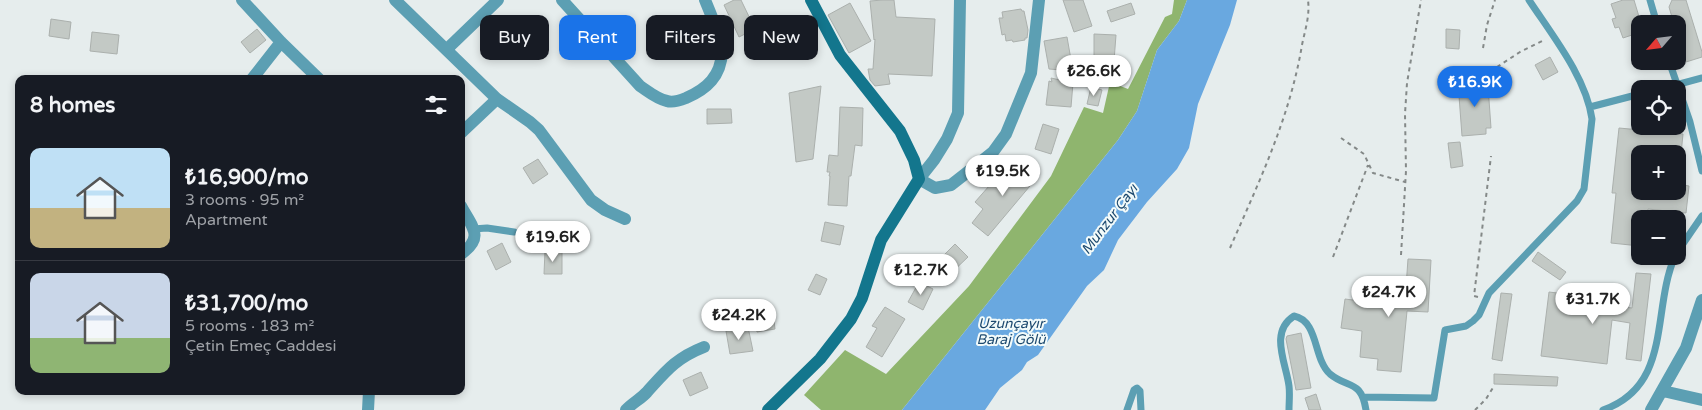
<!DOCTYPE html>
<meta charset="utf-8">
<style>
:root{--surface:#171b24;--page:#242831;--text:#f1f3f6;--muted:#9ea1a6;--line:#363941;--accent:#1a73e8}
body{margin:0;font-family:"Varela Round",sans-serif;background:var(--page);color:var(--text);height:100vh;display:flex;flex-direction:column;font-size:19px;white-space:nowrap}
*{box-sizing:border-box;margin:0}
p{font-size:16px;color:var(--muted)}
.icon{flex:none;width:28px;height:28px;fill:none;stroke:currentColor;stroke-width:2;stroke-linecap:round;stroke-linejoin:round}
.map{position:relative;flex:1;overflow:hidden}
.drawer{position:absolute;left:15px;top:75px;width:450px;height:320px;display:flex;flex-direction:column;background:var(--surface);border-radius:10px;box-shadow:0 2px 8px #0003}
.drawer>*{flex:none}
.guide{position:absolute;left:480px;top:15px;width:475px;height:45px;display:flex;gap:10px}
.needle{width:32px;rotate:242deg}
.buttons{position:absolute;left:1631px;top:15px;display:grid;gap:10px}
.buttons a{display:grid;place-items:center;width:55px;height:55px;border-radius:10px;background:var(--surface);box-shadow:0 2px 8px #0003;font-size:25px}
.price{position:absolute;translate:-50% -42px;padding:0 11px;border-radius:18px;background:#fff;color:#222;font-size:16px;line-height:32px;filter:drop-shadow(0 1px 2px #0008)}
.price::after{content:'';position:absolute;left:50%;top:30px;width:15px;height:11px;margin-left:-8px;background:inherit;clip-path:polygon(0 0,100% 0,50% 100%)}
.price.active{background:var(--accent);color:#fff}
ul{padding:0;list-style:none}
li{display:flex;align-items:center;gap:15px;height:125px;padding:0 15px}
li+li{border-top:1px solid var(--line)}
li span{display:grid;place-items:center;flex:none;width:140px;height:100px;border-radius:10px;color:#555}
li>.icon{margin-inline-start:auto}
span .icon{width:60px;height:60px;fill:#fffc;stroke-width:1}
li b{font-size:21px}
h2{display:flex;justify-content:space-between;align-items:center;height:60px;padding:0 15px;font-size:21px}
.pill{padding:0 18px;border-radius:10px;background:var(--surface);box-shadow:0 2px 8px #0003;font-size:18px;line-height:45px}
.pill.active{background:var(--accent);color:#fff}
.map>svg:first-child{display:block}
</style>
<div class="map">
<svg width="1702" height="410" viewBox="0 0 1702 410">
<rect width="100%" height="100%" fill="#e6eded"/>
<path fill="#8fb56e" d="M1174,0H1187L1179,21L1157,50L1137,111L1118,140L902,410H821L804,395L845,350L886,374L969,286L1051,176L1084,107L1103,113L1110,82L1128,89L1165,17L1172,14Z"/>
<path fill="#69a8e0" d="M1187,0H1237L1230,25L1198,104L1189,148L1177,169L1147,202L1118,240L1104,270L1087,286L1038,355L1027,362L1022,370L1000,388L985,410H902L1118,140L1137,111L1157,50L1179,21Z"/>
<path fill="#c3c9c5" stroke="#abb0ad" d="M734,0H741L755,29L739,37L724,5Z
M883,0H894L896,17L935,19L932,76L888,74L890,84L875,86L870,80L868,69H873L875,39L874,40L870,1Z
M1063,0H1083L1092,26L1074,32Z
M1623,0H1634L1640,20V54H1638L1632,35L1623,38L1619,27L1615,28L1612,19L1616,18L1611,4Z
M1672,0H1686L1702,52V57L1686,62L1678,34V24H1674L1669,7Z
M850,3L871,41L849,53L828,15Z
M1131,3L1135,14L1111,22L1107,11Z
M1021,9L1022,11H1024L1028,30L1027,38H1025V40L1013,42L1012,40L1006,41L1005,34L1002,35L999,18H1003L1002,12Z
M51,19L71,22L69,39L49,36Z
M257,29L266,40L250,53L241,42Z
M1446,29L1460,30L1459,49L1446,48Z
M92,32L119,35L117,54L90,51Z
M1094,34L1116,35L1113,74L1100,73V68H1094Z
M1067,37L1073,71L1049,69L1044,41Z
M1550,57L1558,72L1543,80L1535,65Z
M1482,75L1483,86H1488L1491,128H1486V134L1462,136L1459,96L1468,95L1466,76Z
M1051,78L1073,83L1071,107L1046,105L1049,81L1052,82Z
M821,86L813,159L796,162L789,93Z
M1091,87L1102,90L1098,106L1087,104Z
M840,107L863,108L862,146L855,145L851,176H849L847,206L828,205L830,176H829L830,172H827L829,155L838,156Z
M707,109H731L732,123L707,124Z
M1043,124L1059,129L1051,154L1035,149Z
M1619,128L1683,134L1681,154H1640V191H1678V184L1689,186L1686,213L1648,209L1647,219H1640V246L1611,243L1616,193H1612Z
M1460,142L1463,166L1451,168L1448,143Z
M538,159L548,174L533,184L523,168Z
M1024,161L1040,174L988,236L972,223L983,209L975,202L1004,169L1012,176Z
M825,222L844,226L840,245L821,241Z
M502,243L511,262L496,270L487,251Z
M955,244L968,257L949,275L937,262Z
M545,251H562V274H544Z
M1538,252L1566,272L1560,280L1532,261Z
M1408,259L1431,260L1428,312L1407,311L1401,372L1377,370L1378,359L1360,357L1362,331L1341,328L1345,299L1383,304L1384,298L1405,301Z
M1636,273L1651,274L1641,361L1626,359L1630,323L1612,320L1607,364L1541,356L1549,292L1614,300L1613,306L1632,308Z
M816,274L827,279L820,295L808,290Z
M919,282L933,289L923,310L908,302Z
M1501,293L1512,294L1502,361L1492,359Z
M885,307L905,319L882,357L866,347L877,328L872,326Z
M773,312L775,329L757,332L754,314Z
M748,327L753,351L730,354L726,331Z
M1301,333L1311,388L1296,390L1286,339L1287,336Z
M701,372L708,388L690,396L683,380Z
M1494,374L1558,377L1557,386L1494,384Z
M1316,394L1321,410H1309L1305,398Z"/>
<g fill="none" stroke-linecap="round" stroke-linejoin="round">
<path stroke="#848988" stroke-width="2" stroke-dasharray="4 4" stroke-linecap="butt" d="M1483,48L1487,25L1495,0
M1497,67L1520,52L1544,40
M1341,138L1364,154L1373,173L1405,182
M1230,248C1259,182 1290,117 1302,45C1305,30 1310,16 1308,0
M1401,255L1406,171L1405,114L1407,83L1421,0
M1333,257L1368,165
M1478,297L1474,296L1491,156
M1475,410L1486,399L1494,386"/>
<path stroke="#5c9fb3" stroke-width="7" d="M1650,0L1657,24
M1669,61L1690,122L1702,171
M1661,89L1702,78
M1590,107L1640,94
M473,229L487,228L514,232
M1678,251L1702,216
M1363,397L1434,398L1445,330L1466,326L1473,321L1479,315L1489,293L1577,201L1584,189L1592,119C1586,77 1552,35 1529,0
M1127,410L1134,390L1137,388L1140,391L1141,410
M1289,410C1289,402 1290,394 1289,386C1286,363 1269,332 1294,316C1319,321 1313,359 1330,374C1348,389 1361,379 1366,410
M1603,410C1673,385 1651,311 1675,256"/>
<path stroke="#5c9fb3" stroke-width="12" d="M242,0L281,42L319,79
M395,0L497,99L530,122L539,130L591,200L605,210L625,219
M562,0L640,86C649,92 657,99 667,101C673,103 681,100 686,98C707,89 721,76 722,52C722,40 710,12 705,0
M960,0L958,113L947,139L934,160L919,179L935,188L951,185L983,160L993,152L1006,134L1031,73L1039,0
M447,49L498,0
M252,79L281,42
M461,133L497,99
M461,206C472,227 485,237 461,254
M1663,391L1702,400
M368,410L369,391
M626,410C632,403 641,399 647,392C666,371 676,358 704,347
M1651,410L1686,348L1702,300"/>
<path stroke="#13768d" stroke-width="12" d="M768,410L820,359L851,319L862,298L881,240L919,179L914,160L900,131L840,55L811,0"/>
</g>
<g text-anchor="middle" stroke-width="4" stroke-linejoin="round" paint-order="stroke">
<g font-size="14" font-style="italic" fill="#1c496f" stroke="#f3fbfa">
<text transform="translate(1109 219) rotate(-53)" y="5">Munzur Çayı</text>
<text x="1011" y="328">Uzunçayır<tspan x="1011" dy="16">Baraj Gölü</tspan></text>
</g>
</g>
</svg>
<div class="buttons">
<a><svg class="needle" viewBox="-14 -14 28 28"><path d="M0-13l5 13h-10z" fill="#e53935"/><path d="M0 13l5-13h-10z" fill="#9ea1a6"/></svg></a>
<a><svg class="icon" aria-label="locate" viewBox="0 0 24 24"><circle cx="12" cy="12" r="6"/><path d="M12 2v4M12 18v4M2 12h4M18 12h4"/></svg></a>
<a>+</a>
<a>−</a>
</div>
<b class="price" style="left:1094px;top:97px">₺26.6K</b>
<b class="price active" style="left:1475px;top:108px">₺16.9K</b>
<b class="price" style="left:1003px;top:197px">₺19.5K</b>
<b class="price" style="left:553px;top:263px">₺19.6K</b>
<b class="price" style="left:921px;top:296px">₺12.7K</b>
<b class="price" style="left:1389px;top:318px">₺24.7K</b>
<b class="price" style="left:1593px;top:325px">₺31.7K</b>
<b class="price" style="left:739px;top:341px">₺24.2K</b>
<div class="guide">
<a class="pill">Buy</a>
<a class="pill active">Rent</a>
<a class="pill">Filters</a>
<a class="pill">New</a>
</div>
<section class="drawer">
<h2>8 homes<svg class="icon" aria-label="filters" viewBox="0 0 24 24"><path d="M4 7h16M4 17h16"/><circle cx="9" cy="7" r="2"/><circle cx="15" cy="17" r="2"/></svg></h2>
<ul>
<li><span style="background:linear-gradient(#bfe0f5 60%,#c2b280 0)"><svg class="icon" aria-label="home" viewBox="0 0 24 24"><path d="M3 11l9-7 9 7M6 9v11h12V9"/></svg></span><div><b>₺16,900/mo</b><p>3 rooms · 95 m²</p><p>Apartment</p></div></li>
<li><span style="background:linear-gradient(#c9d6e8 65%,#8fb573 0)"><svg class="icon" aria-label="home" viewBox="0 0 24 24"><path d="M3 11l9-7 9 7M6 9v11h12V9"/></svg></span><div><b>₺31,700/mo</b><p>5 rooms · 183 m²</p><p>Çetin Emeç Caddesi</p></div></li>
</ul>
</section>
</div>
